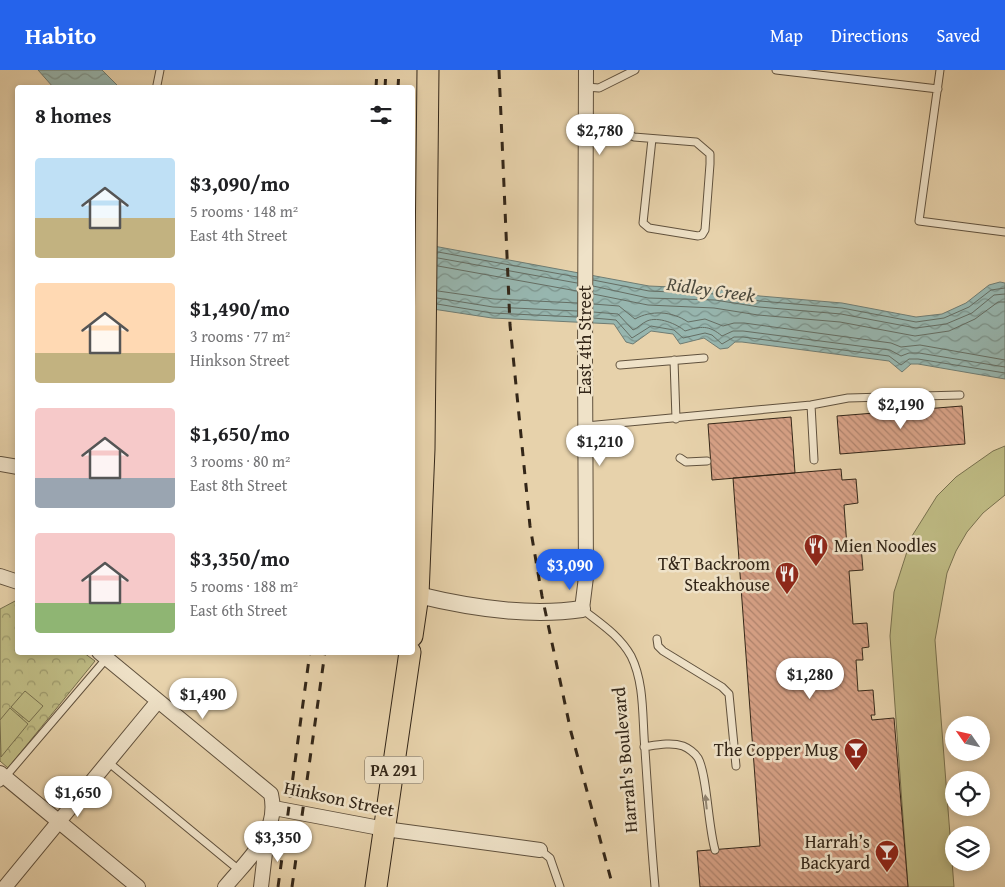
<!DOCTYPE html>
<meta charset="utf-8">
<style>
:root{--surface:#fff;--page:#f2f2f2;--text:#202124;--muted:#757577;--accent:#2563eb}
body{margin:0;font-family:"Gentium Book Plus",serif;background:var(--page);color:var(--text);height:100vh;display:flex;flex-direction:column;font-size:19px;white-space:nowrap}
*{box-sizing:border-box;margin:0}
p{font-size:16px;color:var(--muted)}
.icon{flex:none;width:28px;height:28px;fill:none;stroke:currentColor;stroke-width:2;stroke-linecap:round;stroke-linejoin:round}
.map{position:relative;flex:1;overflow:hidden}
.sheet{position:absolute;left:15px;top:15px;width:400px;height:570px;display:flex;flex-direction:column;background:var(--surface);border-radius:5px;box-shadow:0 2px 8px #0003}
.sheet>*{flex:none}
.needle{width:32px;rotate:304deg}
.tools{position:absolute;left:945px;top:646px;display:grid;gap:10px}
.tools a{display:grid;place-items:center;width:45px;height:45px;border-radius:50%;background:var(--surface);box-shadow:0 2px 8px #0003;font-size:25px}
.price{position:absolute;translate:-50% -42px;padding:0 11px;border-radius:18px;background:#fff;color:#222;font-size:16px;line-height:32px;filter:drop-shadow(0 1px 2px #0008)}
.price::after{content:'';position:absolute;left:50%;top:30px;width:15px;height:11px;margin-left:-8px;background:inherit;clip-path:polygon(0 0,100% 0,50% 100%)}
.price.active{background:var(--accent);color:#fff}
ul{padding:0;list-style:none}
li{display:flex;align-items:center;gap:15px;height:125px;padding:0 20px}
li span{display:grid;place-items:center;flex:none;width:140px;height:100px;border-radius:5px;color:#555}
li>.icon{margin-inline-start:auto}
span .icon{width:60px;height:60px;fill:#fffc;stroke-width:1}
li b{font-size:21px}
h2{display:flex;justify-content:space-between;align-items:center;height:60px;padding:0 20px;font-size:21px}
header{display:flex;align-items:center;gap:30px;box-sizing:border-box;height:70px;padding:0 25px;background:var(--accent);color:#fff}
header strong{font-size:24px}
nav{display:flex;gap:28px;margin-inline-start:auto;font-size:18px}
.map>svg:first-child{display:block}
</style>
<header>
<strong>Habito</strong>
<nav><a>Map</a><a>Directions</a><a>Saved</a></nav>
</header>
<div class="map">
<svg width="1005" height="817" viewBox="0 0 1005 817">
<defs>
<pattern id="forest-crowns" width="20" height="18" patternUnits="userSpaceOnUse" patternTransform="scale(1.25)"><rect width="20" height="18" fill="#beba83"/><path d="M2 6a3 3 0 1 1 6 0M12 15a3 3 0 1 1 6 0" fill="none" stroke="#9b976a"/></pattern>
<pattern id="water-waves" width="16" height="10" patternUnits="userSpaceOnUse" patternTransform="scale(1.25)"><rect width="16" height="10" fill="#97b6af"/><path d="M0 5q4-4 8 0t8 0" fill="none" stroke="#7c948d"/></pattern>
<pattern id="building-back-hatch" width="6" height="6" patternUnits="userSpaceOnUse" patternTransform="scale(1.25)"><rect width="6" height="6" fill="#d7a186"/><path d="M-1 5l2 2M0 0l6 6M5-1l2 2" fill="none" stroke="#af836d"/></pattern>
</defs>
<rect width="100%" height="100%" fill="#e7d2ab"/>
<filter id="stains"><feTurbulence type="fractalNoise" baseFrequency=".004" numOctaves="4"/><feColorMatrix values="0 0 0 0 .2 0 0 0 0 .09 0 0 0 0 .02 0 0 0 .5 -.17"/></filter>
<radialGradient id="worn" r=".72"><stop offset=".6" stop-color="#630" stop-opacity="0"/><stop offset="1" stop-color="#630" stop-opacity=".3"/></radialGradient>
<path fill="url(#forest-crowns)" stroke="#78704e" d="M17,530L18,582L84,583L95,591L8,698L0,691V539Z"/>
<path fill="#beba83" stroke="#78704e" d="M1005,376V425L983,443L967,462L956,481L947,503L935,570L954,817H908L890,566L894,522L912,466L937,426L956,407L993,381Z
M25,621L43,636L29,652L11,637Z
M10,638L28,654L1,687L0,650Z"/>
<path fill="url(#water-waves)" stroke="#6f7c73" d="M38,0H102L119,17H53Z
M412,172L649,216L716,219L760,226L842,233L916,247L942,244L966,233L989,215L1000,212L1005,213V309L918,294H911L902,302L889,291L742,272H735L728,278L720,279L704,268L680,274L673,264L651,261L633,274L626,272L614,254L492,248L413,236Z"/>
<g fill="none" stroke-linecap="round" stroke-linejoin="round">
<path stroke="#656e64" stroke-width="1" d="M438,182L577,207
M438,188L577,213
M438,196L577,221
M593,210L649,221L716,224L760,231L842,238L916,252L944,248L969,237L991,220L1005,218
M593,216L648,228L715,230L759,237L841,244L916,258L946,254L972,243L994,225L1005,224
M438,221L494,229L577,233
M593,224L648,235L714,238L758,245L840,252L915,266L949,261L975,249L998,232H1005
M437,228L493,237L577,241
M437,234L492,243L577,247
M593,234L619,236L635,249C651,240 672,241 688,252L705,249L723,256L734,253H744L891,273L901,277L920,275L1005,290
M593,242L618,244L633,260C638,258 642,253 647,251C658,246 677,254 685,261C701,256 709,255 722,266L733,261H743L890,280L901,286L909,283H919L1005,297
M593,248L616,250L632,268L651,256L674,260L683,268L705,263L712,265L722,274L734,267H743L889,286L901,295L909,289H918L1005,303"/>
</g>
<path fill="url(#building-back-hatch)" stroke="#332618" d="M962,336L965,374L840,384L837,346Z
M791,347L795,403L712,410L708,354Z
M841,399L842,410L856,409L858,433L844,435L847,477L861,476L863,500L849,501L853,554L867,553L869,577L862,578L863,590H856L858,621L873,620L875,645H871L872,650L894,648L908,817H700L697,781L760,776L733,408Z"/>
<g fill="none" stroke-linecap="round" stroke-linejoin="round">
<defs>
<path id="service" d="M776,0L938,19
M940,0L919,151L1005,162
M157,15L160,0
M586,17L599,18L635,0
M586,53L613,56L634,67L696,72L710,84V94L705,160L702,165L698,166L649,158L643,153L652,69
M674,290L676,349
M620,295L704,288
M811,335L814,390
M586,356L811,335L848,328L960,325
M680,388L686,392L707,391
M582,539C601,554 619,565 631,586C645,614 642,649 645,680C648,726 651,771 655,817
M657,569L658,576L663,581L722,617L729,624L736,696
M644,677C657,675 671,672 683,676C688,678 695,683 698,688C707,704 708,756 715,780
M108,692L239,800
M0,713L106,589
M540,780L550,788L560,817"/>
<path id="minor" d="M0,394L18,397
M0,506L18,512
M582,539L586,507L585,287L586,0
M99,582L271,724C280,763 248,789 225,817
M0,703L138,817
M274,738L385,759L540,780
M5,817L158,631
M261,817L267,766"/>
<path id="tertiary" d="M418,525C471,538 529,547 582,539"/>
<path id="primary" d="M412,566L418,525L424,379L428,0
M376,817L410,582"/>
</defs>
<use href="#service" stroke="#60513d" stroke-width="9"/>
<use href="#minor" stroke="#60513d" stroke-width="16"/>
<use href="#tertiary" stroke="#60513d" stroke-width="18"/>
<use href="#primary" stroke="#332618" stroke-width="23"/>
<use href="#service" stroke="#efe2c8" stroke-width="7"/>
<use href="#minor" stroke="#efe2c8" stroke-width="14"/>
<use href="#tertiary" stroke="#efe2c8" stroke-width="16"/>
<use href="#primary" stroke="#e7d2ab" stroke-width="21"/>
<path stroke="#332618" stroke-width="3" stroke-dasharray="9 9" stroke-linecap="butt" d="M499,0L510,255L530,456L542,526L571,662L613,817
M376,18L377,0
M385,18L386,0
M398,18L399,0
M278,817L310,582
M292,817L325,582"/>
</g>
<defs><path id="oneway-solid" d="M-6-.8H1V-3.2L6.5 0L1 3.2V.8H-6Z" transform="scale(1.25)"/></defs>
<use fill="#918470" href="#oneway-solid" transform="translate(706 732) rotate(-96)"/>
<defs>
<symbol id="restaurant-pin" viewBox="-11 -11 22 30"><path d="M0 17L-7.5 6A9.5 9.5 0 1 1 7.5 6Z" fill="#8f2418" stroke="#efe2c8"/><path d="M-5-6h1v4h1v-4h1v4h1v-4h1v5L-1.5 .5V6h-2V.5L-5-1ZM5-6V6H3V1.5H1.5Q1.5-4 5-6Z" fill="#fff"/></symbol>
<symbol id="bar-pin" viewBox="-11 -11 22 30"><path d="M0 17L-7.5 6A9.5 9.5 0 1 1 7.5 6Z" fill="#8f2418" stroke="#efe2c8"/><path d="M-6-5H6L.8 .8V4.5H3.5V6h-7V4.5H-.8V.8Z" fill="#fff"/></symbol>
</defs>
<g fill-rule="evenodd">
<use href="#restaurant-pin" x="802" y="462" width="28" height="38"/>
<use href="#restaurant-pin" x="773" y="490" width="28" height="38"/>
<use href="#bar-pin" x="842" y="666" width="28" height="38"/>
<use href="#bar-pin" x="873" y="768" width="28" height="38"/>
</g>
<g text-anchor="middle" stroke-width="5" stroke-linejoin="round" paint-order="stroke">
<rect fill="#efe2c8" stroke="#6b5e4d" stroke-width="1" x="365" y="686.5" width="58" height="27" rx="4"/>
<g font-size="16" font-weight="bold" fill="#332618">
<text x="394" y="706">PA 291</text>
</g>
<g font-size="18" fill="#332618" stroke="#efe2c8">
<text transform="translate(585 270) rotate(-90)" y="6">East 4th Street</text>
<text transform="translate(625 690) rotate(-95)" y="6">Harrah's Boulevard</text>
<text transform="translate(339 729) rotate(12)" y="6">Hinkson Street</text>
</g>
<g font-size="18" fill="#332618" stroke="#efe2c8" text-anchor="end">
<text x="834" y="482" text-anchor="start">Mien Noodles</text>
<text x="770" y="500">T&amp;T Backroom<tspan x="770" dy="21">Steakhouse</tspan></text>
<text x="838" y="686">The Copper Mug</text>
<text x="870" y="778">Harrah’s<tspan x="870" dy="21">Backyard</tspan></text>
</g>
<g font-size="19" font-style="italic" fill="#4c4a3e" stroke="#efe2c8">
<text transform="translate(711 219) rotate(8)" y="7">Ridley Creek</text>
</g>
</g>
<rect width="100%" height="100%" filter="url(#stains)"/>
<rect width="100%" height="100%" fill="url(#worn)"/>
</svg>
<div class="tools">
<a><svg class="needle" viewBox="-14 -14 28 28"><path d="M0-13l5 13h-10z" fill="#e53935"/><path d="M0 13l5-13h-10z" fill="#757577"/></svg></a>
<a><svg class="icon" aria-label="locate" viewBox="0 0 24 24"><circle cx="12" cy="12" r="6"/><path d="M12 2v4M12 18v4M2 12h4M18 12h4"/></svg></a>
<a><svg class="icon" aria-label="layers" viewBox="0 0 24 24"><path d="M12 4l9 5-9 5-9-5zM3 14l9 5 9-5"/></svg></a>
</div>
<b class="price" style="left:600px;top:86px">$2,780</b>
<b class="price" style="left:901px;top:360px">$2,190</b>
<b class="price" style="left:600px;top:397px">$1,210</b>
<b class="price active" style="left:570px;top:521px">$3,090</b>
<b class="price" style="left:810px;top:630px">$1,280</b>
<b class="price" style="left:203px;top:650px">$1,490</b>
<b class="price" style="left:78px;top:748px">$1,650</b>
<b class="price" style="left:278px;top:793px">$3,350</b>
<section class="sheet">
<h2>8 homes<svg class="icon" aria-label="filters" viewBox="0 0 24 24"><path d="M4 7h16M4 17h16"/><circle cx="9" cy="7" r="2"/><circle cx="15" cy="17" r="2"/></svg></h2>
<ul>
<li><span style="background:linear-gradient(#bfe0f5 60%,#c2b280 0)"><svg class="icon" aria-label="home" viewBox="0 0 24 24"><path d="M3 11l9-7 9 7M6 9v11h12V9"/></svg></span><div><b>$3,090/mo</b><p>5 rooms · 148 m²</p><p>East 4th Street</p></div></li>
<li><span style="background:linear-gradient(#ffd9b3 70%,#c2b280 0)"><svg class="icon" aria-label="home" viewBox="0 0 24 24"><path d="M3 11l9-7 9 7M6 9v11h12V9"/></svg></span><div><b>$1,490/mo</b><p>3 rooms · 77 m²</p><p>Hinkson Street</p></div></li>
<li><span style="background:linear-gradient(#f6c9c9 70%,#9aa5b1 0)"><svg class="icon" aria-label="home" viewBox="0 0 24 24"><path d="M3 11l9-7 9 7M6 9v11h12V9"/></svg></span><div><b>$1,650/mo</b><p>3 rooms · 80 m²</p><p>East 8th Street</p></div></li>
<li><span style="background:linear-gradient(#f6c9c9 70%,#8fb573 0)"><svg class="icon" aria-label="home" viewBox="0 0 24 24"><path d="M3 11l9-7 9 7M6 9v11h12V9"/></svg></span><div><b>$3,350/mo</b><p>5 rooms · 188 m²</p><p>East 6th Street</p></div></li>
</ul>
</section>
</div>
